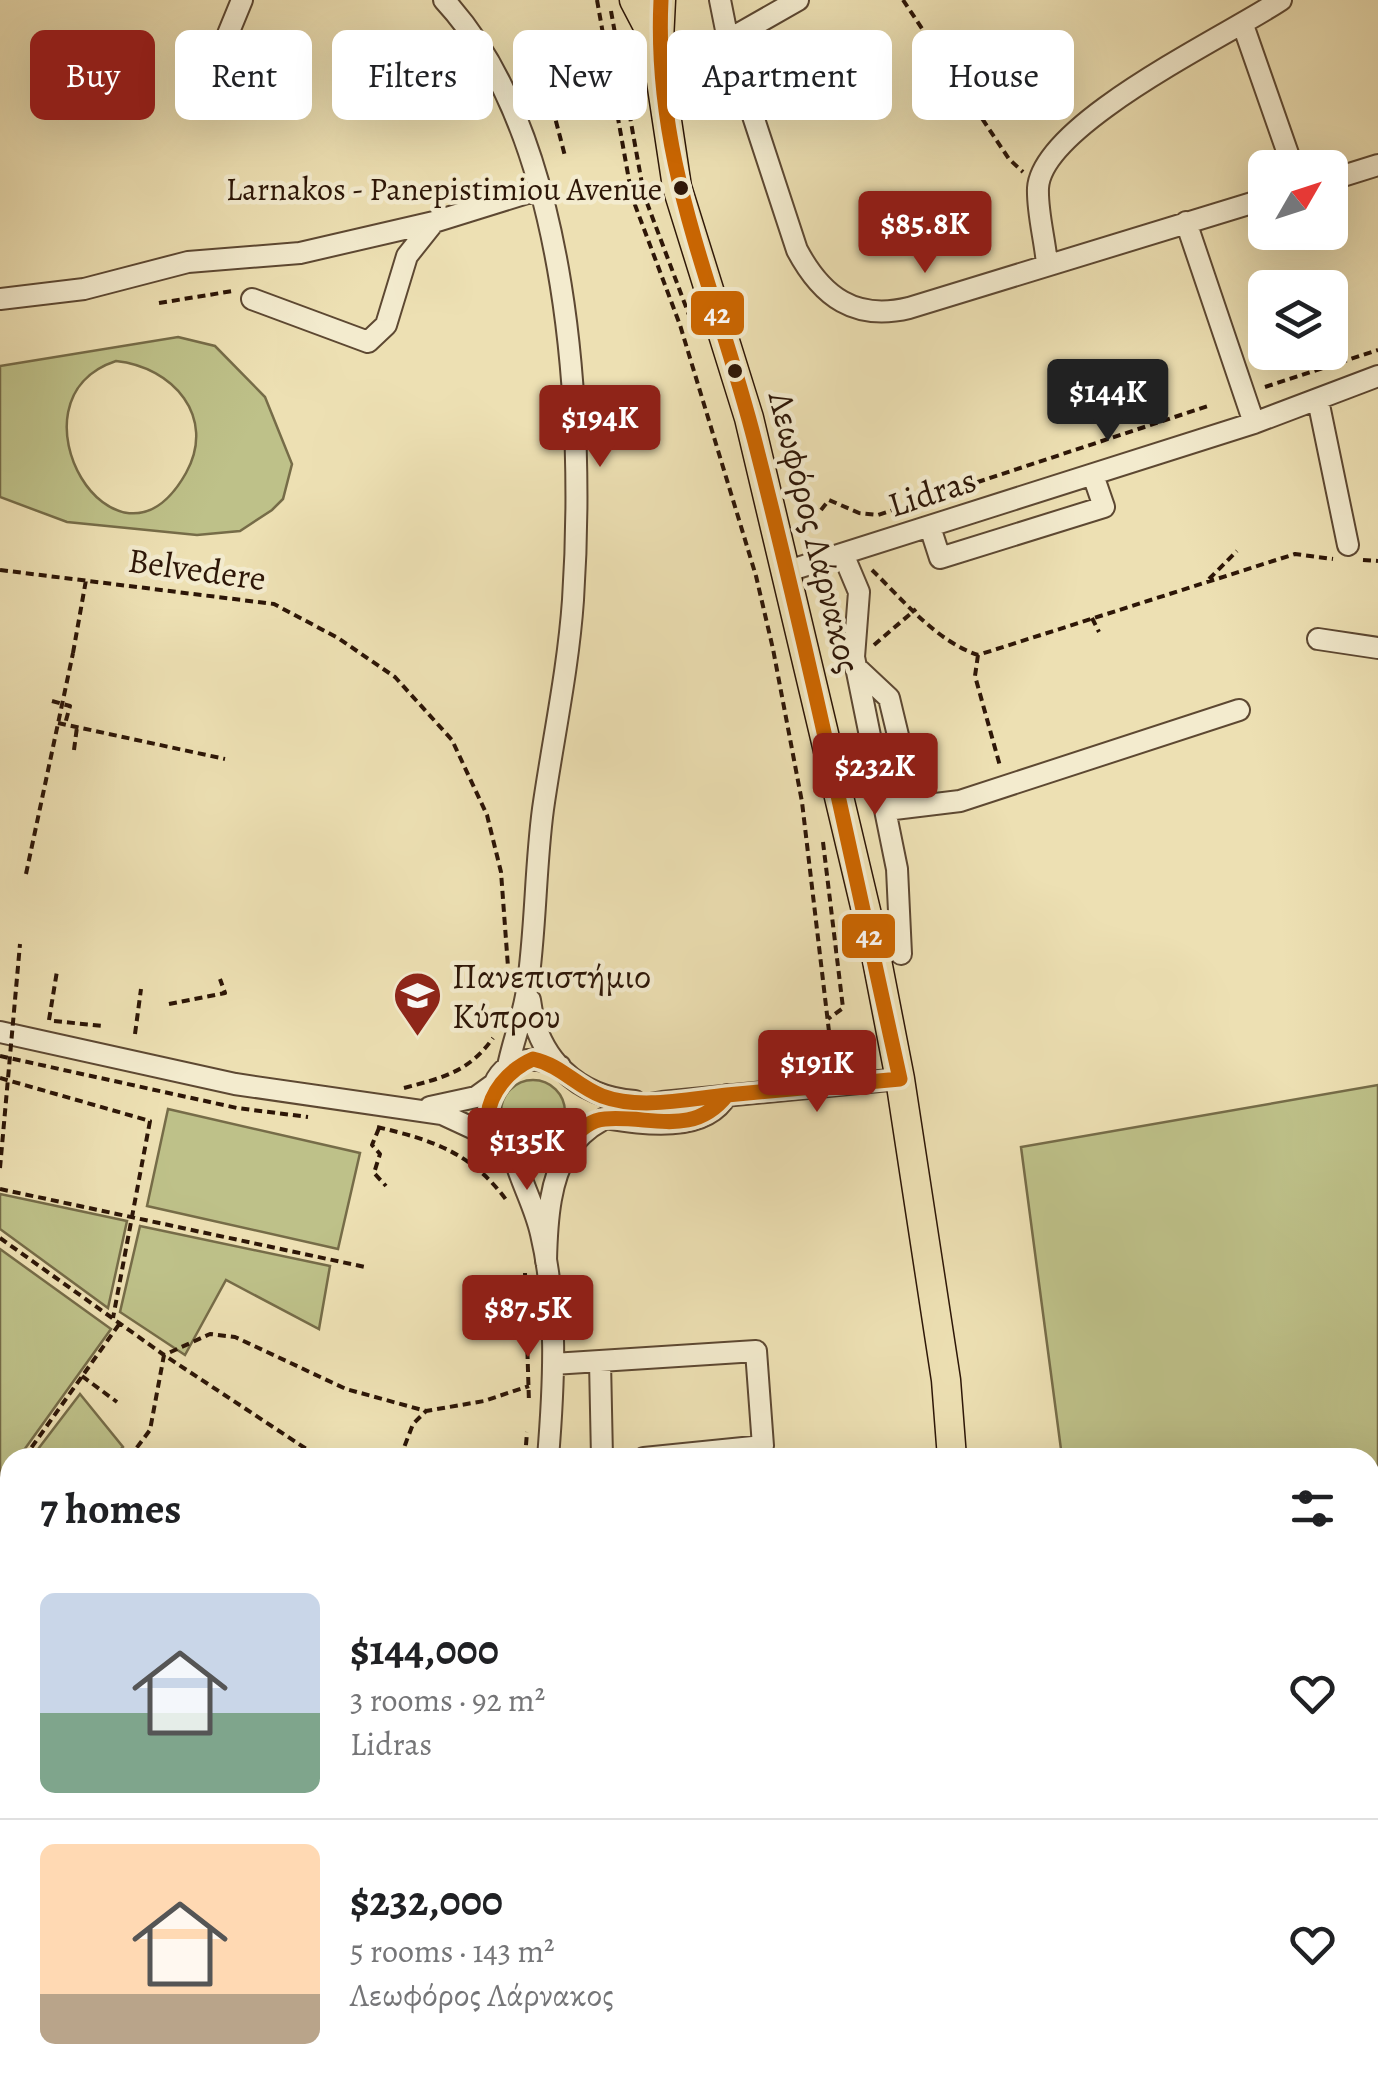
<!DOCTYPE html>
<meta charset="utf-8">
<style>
:root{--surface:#fff;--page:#f2f2f2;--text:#202124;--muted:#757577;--line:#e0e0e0;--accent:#8f2418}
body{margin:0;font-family:Alegreya,serif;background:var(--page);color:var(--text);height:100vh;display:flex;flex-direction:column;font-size:38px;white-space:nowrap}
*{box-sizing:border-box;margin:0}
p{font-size:32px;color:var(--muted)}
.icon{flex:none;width:55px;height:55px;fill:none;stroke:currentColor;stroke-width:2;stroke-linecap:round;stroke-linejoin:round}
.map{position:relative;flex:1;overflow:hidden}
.details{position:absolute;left:0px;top:1448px;width:1380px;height:642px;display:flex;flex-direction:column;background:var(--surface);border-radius:30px 30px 0 0;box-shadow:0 10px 40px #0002}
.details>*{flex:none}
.hud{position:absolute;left:30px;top:30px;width:1320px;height:90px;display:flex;gap:20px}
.needle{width:65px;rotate:51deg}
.buttons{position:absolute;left:1248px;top:150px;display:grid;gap:20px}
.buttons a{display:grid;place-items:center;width:100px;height:100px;border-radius:15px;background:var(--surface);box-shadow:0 10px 40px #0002;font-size:50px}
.price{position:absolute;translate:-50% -85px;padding:0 22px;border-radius:10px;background:var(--accent);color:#fff;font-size:32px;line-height:65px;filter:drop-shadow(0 2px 5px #0008)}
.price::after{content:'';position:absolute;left:50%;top:60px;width:30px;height:22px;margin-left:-15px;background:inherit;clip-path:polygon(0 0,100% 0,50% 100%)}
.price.current{background:#222;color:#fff}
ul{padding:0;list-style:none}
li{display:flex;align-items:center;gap:30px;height:250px;padding:0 40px}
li+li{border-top:2px solid var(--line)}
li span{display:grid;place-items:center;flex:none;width:280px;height:200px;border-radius:15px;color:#555}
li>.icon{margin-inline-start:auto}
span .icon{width:120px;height:120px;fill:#fffc;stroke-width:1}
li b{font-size:42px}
h2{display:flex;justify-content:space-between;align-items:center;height:120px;padding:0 40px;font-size:42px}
.tag{padding:0 35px;border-radius:15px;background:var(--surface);box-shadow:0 10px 40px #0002;font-size:35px;line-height:90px}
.tag.current{background:var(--accent);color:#fff}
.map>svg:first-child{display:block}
</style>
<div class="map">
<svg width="1378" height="2088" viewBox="0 0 1378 2088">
<rect width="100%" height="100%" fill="#ede0b3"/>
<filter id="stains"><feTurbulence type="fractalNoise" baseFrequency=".002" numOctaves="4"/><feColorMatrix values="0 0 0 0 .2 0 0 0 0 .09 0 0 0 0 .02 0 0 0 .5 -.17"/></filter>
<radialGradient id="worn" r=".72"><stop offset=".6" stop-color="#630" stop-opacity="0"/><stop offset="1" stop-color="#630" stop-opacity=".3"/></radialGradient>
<path fill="#bec189" stroke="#766c48" stroke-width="2.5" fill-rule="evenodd" d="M178,337L215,346L265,397L292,464L283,499L272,510L240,531L197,535L67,522L0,497V366ZM116,361C173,367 217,417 186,473C116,597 0,399 116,361Z
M501 1112a32 32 0 1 1 64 0a32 32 0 1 1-64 0Z
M1378,1085V1607L1370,1609V1458L1062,1457L1021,1147Z
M168,1109L360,1153L338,1249L147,1206Z
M0,1194L127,1221L108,1308L0,1229Z
M140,1226L330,1266L319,1329L226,1280L185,1355L120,1312Z
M0,1249L111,1329L19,1457L10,1458V1470L0,1484Z
M80,1394L123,1447L113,1457H32Z"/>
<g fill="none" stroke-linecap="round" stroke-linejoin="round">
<path stroke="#6e7a6a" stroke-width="6" d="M0,1580L10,1583
M1370,1625L1378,1623"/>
<defs>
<path id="minor" d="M444,0C571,137 585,421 573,600C568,671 553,739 543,809C535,869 536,930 527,990C523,1018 512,1043 507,1071
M720,0L728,40L797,250C822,297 855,321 909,308L1265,199
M1243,25L1293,168
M228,34L242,0
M658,61L728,40L798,0
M1330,180L1378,165
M1186,222L1254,423
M1047,264C1045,240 1037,212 1038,188C1042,123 1229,35 1281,0
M0,299L84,289L188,262L300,253L434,222L540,189
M252,299L368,342L386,325L407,256L434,222
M1318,400L1348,545
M930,527L940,558L1104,507L1093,475
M843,554L859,592L854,657L897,869L901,954
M788,571L1254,423L1378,376
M1318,639L1378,648
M857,668L889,698L902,752V808
M886,810L960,801L1239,710
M530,1000C537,1057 576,1097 635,1101
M0,1032L235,1084L442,1114L496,1139
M560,1066C453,1024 478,1214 570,1145
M430,1107L476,1097L494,1084
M605,1118C643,1124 705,1134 727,1095
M513,1153C520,1181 535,1206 541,1234C558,1306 554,1384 548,1458
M546,1261C548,1169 562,1117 662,1102L900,1079
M600,1361L602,1458
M553,1364L756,1351L763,1446L644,1458
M1370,1730L1378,1724
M1024,2080L1025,2088"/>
<path id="major" d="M634,0L657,44
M661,0L658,61L677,187L749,418L873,940L900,1079L946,1380L952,1458"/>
</defs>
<use href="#minor" stroke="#5d4832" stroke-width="24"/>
<use href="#major" stroke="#2d1607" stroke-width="31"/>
<path stroke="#2d1607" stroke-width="4" stroke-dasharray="8 5" stroke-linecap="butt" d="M597,0L632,197L680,325L756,576L773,649L802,802L832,1057L828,1064
M903,0L1009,159L1023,172
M611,11L644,195L689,315
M546,83L565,156
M531,107L611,80
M159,303L233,291
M1265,387L1378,350
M821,510L829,500L859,513L878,515L1211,405
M1363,560L1378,561
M0,570L274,604L338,638L395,677L452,740L487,815L501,872L508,967
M872,570C904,601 936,641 978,655L1295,554L1333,559
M1209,579L1237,551
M1092,618L1099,632
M874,645L916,609
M73,653L86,580
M978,655L975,676L1000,766
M52,701L70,706L65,724
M58,723L225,759
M74,750L77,727
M823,842L843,1008L828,1019
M169,1004L225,993L220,979
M49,1020L57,971
M54,1021L103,1026
M135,1034L141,989
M0,1056L237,1108L308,1117
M0,1078L150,1121L113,1318
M404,1088C442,1078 469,1072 493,1038
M377,1127C433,1140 472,1153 507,1201
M379,1128L372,1145L380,1154L374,1173L386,1186
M0,1189L365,1267
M0,1238L164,1355L210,1334L235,1337L346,1389L426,1411L484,1401L529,1386
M525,1273L529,1403
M82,1376L117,1402
M24,1458L120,1323
M129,1458L150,1430L164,1355L320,1458
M400,1458L413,1424L426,1411
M525,1458L527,1432
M0,1491L10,1477
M0,1539L10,1541
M828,2088L859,2080"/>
<use href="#minor" stroke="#f3ebce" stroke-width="20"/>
<use href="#major" stroke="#ede0b3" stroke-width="28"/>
<path stroke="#2d1607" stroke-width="4" stroke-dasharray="8 5" stroke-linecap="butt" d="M26,874L73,653
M0,1168L20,944"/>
<defs>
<path id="bus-1" d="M661,0C653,164 716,288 755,442C809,653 853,866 900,1079L727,1095
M533,1059C561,1065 576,1086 602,1096C639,1110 688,1099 727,1095C693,1138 650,1115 605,1119C575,1121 565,1160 533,1158C465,1153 481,1082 533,1059Z"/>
</defs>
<use href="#bus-1" stroke="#f3ebce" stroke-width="22"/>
<use href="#bus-1" stroke="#c60" stroke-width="15"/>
</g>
<defs>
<symbol id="university-pin" viewBox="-11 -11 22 30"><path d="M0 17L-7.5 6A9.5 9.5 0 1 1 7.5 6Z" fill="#8f2418" stroke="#f3ebce"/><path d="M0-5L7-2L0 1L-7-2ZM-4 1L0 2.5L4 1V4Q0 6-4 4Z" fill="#fff"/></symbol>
</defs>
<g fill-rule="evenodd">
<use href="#university-pin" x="390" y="968" width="55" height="75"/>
</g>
<g fill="#2d1607" stroke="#f3ebce" stroke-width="4">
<circle cx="681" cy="188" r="9"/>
<circle cx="735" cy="371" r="9"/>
</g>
<g text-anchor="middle" stroke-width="9" stroke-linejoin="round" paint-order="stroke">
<g font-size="32" fill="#2d1607" stroke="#f3ebce" text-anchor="end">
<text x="662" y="200">Larnakos - Panepistimiou Avenue</text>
</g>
<g font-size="35" fill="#2d1607" stroke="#f3ebce">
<text transform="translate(932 492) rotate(-18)" y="12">Lidras</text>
<text transform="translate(815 532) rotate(76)" y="12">Λεωφόρος Λάρνακος</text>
<text transform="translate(197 569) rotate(8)" y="12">Belvedere</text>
</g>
<g font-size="35" fill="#2d1607" stroke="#f3ebce" text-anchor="start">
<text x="452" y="988">Πανεπιστήμιο<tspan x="452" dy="40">Κύπρου</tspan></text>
</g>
</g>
<g stroke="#f3ebce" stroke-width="4">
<rect x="689" y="289" width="57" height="48" rx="10" fill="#c60"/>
<rect x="840" y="912" width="57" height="48" rx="10" fill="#c60"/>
</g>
<g font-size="28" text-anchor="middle" font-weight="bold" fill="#fff">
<text x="717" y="323">42</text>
<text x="869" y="945">42</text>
</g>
<rect width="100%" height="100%" filter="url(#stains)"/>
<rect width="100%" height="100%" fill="url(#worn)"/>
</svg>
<div class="buttons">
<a><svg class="needle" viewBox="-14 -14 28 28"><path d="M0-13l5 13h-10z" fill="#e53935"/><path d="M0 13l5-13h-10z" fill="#757577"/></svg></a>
<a><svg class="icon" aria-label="layers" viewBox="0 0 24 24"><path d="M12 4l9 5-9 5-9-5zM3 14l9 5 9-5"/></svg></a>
</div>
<b class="price" style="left:925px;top:276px">$85.8K</b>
<b class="price current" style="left:1108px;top:444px">$144K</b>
<b class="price" style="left:600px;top:470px">$194K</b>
<b class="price" style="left:875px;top:818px">$232K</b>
<b class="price" style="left:817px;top:1115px">$191K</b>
<b class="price" style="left:527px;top:1193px">$135K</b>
<b class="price" style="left:528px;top:1360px">$87.5K</b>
<div class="hud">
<a class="tag current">Buy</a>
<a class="tag">Rent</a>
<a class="tag">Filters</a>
<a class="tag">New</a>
<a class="tag">Apartment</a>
<a class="tag">House</a>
</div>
<section class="details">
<h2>7 homes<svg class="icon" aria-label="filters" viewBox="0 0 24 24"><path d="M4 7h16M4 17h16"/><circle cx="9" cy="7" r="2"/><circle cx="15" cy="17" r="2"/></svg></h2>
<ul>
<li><span style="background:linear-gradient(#c9d6e8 60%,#7fa58c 0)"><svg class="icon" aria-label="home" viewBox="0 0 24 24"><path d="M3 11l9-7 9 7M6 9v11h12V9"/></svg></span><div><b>$144,000</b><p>3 rooms · 92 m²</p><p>Lidras</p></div><svg class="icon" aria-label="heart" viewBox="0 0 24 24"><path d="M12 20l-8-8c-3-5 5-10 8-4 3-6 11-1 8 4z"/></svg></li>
<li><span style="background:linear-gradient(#ffd9b3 75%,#b9a48a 0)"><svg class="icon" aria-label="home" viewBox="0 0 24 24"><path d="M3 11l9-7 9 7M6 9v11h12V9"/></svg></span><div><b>$232,000</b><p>5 rooms · 143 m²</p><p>Λεωφόρος Λάρνακος</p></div><svg class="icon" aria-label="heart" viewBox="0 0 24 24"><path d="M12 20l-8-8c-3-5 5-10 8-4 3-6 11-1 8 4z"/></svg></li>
</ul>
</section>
</div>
